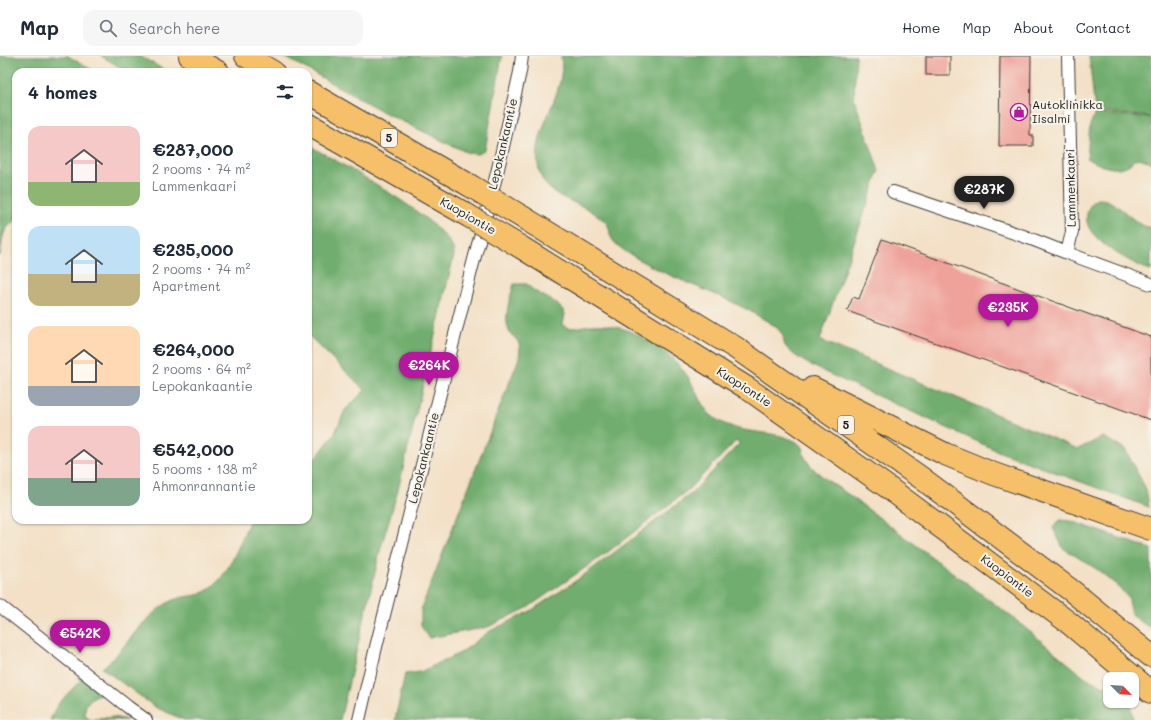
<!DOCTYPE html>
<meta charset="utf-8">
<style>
:root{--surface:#fff;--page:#f6f6f7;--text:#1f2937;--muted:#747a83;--line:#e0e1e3;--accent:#b5179e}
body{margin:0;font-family:Mali,sans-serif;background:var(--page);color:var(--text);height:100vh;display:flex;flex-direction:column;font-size:15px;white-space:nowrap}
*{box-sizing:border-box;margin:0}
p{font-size:13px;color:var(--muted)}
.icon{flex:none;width:22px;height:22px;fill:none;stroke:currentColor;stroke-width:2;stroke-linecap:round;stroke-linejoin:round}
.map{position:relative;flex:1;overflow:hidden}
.side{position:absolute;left:12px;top:12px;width:300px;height:456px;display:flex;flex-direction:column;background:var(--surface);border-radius:12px;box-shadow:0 1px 3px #0004}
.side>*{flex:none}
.needle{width:26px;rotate:114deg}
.fabs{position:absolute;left:1103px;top:616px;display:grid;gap:8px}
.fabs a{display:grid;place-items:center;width:36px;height:36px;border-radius:8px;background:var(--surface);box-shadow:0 1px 3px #0004;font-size:20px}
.price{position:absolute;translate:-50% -34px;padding:0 9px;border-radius:14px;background:var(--accent);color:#fff;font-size:13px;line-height:26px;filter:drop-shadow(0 1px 2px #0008)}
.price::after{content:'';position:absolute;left:50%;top:24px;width:12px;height:9px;margin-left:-6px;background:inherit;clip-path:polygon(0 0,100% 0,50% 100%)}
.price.current{background:#222;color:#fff}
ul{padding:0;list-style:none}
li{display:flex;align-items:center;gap:12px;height:100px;padding:0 16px}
li span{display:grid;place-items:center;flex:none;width:112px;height:80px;border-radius:12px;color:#555}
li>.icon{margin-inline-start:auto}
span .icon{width:48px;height:48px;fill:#fffc;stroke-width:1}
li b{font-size:17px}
h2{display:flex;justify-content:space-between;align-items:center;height:48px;padding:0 16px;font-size:17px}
header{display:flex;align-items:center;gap:24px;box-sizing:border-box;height:56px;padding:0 20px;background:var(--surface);border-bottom:1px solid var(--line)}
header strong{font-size:19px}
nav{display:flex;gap:22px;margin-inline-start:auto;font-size:14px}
.search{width:280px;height:36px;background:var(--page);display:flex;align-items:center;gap:10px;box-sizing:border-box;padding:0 14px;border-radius:12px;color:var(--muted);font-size:15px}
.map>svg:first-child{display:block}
</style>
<header>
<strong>Map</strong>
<div class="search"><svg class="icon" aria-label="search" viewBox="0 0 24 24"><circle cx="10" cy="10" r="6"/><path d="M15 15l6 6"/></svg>Search here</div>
<nav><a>Home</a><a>Map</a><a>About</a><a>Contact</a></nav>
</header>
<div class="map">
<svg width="1151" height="664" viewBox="0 0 1151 664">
<rect width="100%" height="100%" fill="#f7f3e8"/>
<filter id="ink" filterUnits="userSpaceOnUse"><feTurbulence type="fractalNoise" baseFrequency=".025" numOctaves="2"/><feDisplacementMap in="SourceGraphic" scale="8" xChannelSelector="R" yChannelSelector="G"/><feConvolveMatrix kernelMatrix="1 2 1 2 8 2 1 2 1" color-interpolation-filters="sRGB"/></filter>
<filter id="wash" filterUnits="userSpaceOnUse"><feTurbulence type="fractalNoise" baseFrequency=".012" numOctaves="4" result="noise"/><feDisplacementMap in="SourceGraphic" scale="16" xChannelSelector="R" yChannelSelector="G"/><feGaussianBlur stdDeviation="0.9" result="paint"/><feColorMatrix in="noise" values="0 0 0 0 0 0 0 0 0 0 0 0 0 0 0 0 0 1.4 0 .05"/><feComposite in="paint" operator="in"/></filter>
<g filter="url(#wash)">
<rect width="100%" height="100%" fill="#f3e0c6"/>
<path fill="#71ad6e" stroke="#466445" d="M0,0H68L96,16H16V165C0,173 3,186 0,200Z
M101,0H140L168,16H128Z
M283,0H502L485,94L477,98L468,97L389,59Z
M561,0H856L854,42L879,115L820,284L1078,393L1103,381L1125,393L1146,433L1149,451L1000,396L827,317C813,310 796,303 786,291C783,287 784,284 783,280C780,273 771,267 765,264C722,236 671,225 628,197C622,193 614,188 611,181C609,178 610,175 609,172C607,166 600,161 594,157C575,144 545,141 539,114C529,75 568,39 561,0Z
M1089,0H1151V61L1095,55Z
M1095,57L1151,62V107C1132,96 1136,108 1123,111C1111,115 1097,108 1087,102L1090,69Z
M308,89C334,104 457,169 454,199L398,434L381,491L340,664H184L155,651L102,612C123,596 135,572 155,556C163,549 173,543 184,541C190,540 195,540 200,538C228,527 238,489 250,464H308V412L335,377L345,354L365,334L308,279Z
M1098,143C1118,142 1130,168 1151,172V215C1133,207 1081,183 1087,158C1088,151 1092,146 1098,143Z
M514,228H527C537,241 558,242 565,258L563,268L565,271C574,274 583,269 592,269C607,267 624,272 638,279C659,290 678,304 690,324C697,337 701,350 712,360C738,381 768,372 795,385C806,391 801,397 807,405C817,419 835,429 849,439L1012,561L1081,618L1092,625L1110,632V645H1128L1131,650L1133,664H395L405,618L420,616L462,596L490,575L529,556L577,524L611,499L692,437L739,388L738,385L735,386L689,433L608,496L527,552L488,571L429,582L421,570V553L519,302C520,295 521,287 515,282C512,279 510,278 509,275C503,261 510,242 514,228Z
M1059,464L1071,465L1151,493V572L1139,565L1132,558L1130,553L1129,543L1120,532L1098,514L1063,492L1053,472Z
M81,619L104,637C92,639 80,650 87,662L92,664L112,661L127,664H50L57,649L81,624L78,621Z"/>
<g id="blocks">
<path fill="#efa29a" d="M926,0H950V19H926Z
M1000,0H1031L1030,79H1033V90H999Z
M882,183L1151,281V364L847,255L853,241L859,243Z"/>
</g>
</g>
<g filter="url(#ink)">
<use href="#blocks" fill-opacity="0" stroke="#3c3936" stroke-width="1"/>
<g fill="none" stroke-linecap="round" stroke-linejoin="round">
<defs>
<path id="street" d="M1068,0L1072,176L1067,197L1151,228
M893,136L1026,181L1067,197
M0,550L128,651L146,664
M359,664L376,591L471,215L497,117L520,16L522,0"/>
<path id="highway" d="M190,0L218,16
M246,0L273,16
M308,36L469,129
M308,68L467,159
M524,162L736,292L920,421L1072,535L1151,600
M519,190L747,332L886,430L1068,566L1151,636
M813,332L945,398L994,418L1151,473"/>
</defs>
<use href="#street" stroke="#3c3936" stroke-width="14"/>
<use href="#highway" stroke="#3c3936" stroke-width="24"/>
<use href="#street" stroke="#fff" stroke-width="12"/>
<use href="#highway" stroke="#f6c06b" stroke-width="22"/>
<defs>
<path id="highway-bridge" d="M469,129L524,162
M467,159L519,190"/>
</defs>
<use href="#highway-bridge" stroke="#3c3936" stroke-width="24" stroke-linecap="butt"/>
<use href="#highway-bridge" stroke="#f6c06b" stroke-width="22"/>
</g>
</g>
<defs>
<symbol id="shop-ring" viewBox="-11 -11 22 22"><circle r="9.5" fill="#f7f3e8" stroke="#b5179e" stroke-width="1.5"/><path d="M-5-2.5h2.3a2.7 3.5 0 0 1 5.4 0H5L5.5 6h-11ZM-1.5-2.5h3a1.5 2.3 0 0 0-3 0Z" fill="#b5179e"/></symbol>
</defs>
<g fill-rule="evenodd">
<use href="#shop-ring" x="1009" y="46" width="20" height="20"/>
</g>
<g text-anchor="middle" stroke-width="4" stroke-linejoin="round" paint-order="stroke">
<g fill="#f7f3e8" stroke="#5e5c59" stroke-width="1">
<rect x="381" y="73" width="16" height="18" rx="3"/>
<rect x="838" y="360" width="16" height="18" rx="3"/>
</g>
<g font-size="11" font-weight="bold" fill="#1c1c1c">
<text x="389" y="86">5</text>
<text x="846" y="373">5</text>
</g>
<g font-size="12" fill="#1c1c1c" stroke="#f7f3e8" text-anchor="start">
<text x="1032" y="53">Autoklinikka<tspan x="1032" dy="14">Iisalmi</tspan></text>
</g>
<g font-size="12" fill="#1c1c1c" stroke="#f7f3e8">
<text transform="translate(503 88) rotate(-77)" y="4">Lepokankaantie</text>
<text transform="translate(1071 132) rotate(-91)" y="4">Lammenkaari</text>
<text transform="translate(468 160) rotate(30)" y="4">Kuopiontie</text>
<text transform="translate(744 331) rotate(33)" y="4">Kuopiontie</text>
<text transform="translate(424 402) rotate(-76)" y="4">Lepokankaantie</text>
<text transform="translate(1007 520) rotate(37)" y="4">Kuopiontie</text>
</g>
</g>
</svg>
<div class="fabs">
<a><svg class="needle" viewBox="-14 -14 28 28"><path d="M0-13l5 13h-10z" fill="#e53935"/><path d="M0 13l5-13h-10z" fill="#747a83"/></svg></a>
</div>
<b class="price current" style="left:984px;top:154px">€287K</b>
<b class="price" style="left:1008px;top:272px">€235K</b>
<b class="price" style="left:429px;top:330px">€264K</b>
<b class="price" style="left:80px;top:598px">€542K</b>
<section class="side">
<h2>4 homes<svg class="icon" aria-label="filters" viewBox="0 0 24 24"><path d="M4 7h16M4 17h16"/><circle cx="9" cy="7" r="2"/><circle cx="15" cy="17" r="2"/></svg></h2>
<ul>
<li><span style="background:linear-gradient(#f6c9c9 70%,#8fb573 0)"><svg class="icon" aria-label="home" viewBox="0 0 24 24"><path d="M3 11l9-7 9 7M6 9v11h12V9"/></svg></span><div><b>€287,000</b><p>2 rooms · 74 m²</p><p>Lammenkaari</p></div></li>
<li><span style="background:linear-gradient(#bfe0f5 60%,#c2b280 0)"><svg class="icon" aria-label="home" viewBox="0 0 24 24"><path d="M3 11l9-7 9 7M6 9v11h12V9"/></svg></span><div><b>€235,000</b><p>2 rooms · 74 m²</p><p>Apartment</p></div></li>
<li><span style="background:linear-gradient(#ffd9b3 75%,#9aa5b1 0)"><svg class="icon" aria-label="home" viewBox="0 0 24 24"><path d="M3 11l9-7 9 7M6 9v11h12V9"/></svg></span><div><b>€264,000</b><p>2 rooms · 64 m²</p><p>Lepokankaantie</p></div></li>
<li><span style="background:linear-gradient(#f6c9c9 65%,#7fa58c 0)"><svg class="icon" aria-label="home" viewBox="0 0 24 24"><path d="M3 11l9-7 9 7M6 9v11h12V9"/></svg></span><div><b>€542,000</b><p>5 rooms · 138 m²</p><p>Ahmonrannantie</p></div></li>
</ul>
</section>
</div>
